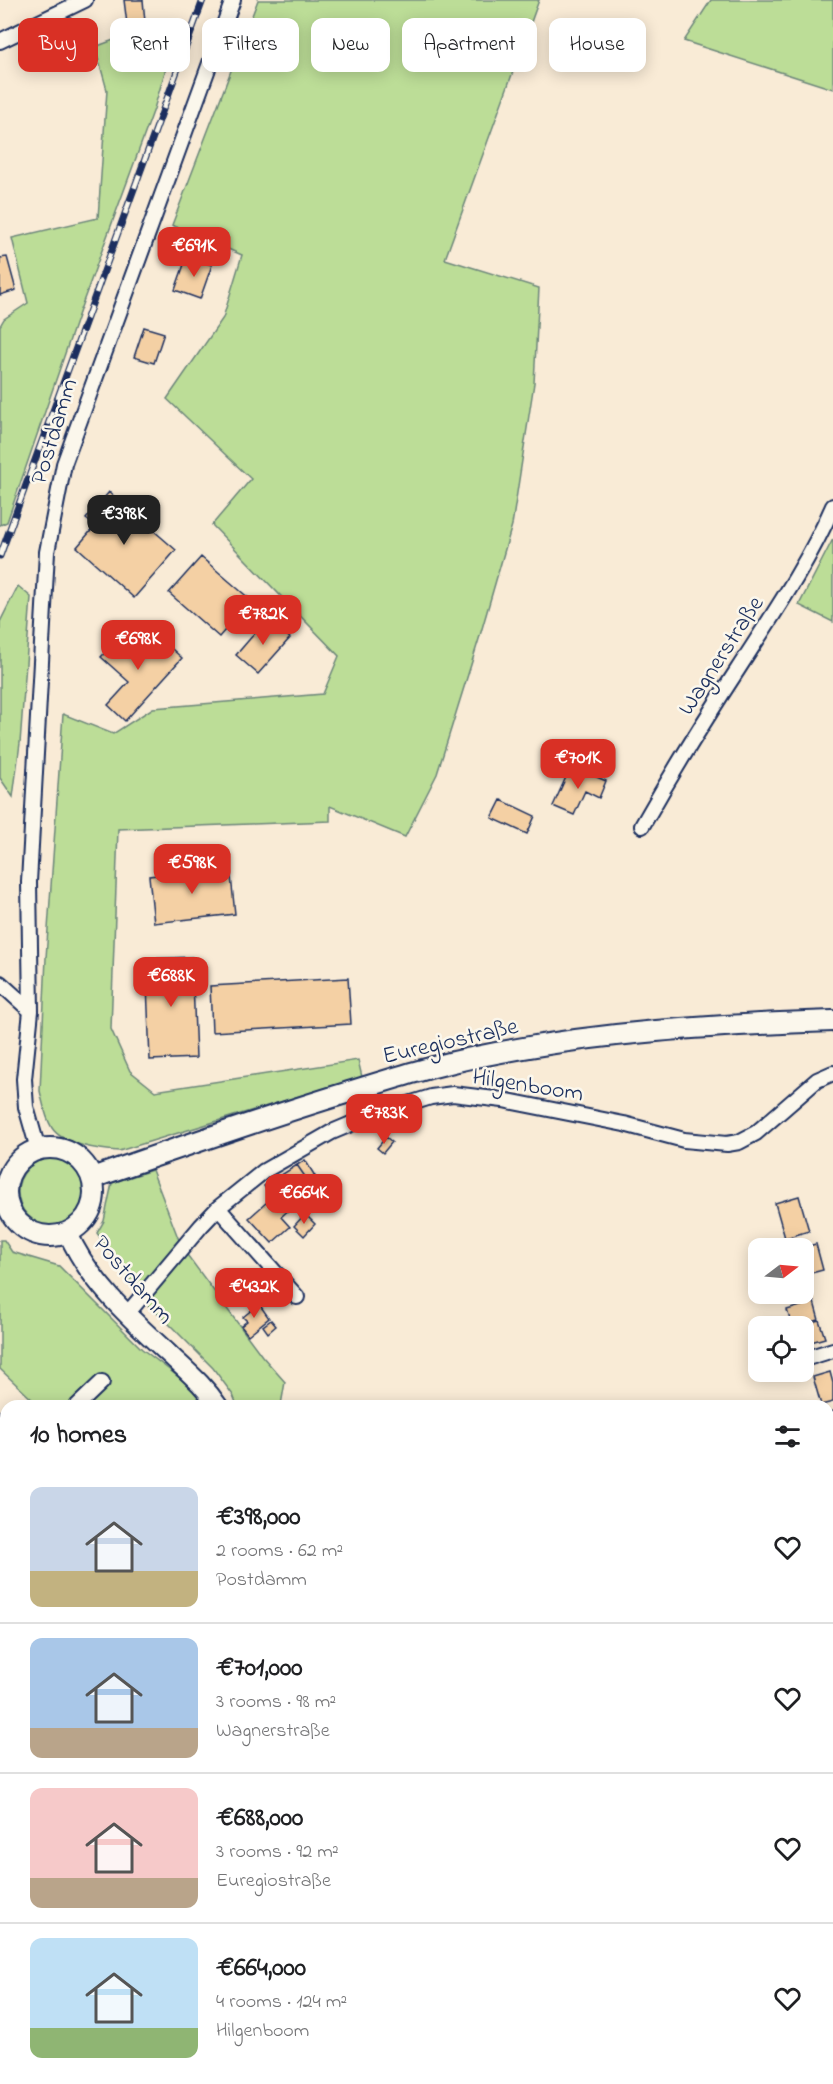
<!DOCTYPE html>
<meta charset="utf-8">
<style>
:root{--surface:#fff;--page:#f2f2f2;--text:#202124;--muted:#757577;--line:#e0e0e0;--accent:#d93025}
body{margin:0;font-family:"Indie Flower",sans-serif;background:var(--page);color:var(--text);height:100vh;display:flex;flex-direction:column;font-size:22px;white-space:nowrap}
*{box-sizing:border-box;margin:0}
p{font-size:20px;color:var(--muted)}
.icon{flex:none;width:33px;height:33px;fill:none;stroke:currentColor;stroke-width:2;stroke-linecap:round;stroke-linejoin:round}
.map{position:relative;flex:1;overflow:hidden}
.panel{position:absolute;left:0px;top:1400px;width:834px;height:686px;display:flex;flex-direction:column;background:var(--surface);border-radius:18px 18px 0 0;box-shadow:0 3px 15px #0003}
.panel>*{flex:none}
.guide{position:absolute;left:18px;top:18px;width:798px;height:54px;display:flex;gap:12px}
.needle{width:39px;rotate:74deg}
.buttons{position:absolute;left:748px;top:1238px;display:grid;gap:12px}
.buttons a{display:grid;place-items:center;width:66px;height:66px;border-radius:12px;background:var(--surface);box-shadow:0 3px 15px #0003;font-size:30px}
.price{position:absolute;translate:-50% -51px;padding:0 14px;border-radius:12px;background:var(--accent);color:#fff;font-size:20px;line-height:39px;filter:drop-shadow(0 2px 3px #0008)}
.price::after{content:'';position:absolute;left:50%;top:36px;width:18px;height:14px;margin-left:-9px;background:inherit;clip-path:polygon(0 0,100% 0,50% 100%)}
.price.active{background:#222;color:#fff}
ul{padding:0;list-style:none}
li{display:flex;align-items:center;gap:18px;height:150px;padding:0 30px}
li+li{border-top:2px solid var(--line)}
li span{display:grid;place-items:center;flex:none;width:168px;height:120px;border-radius:12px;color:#555}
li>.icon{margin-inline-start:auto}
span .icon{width:72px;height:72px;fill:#fffc;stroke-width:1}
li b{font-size:26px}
h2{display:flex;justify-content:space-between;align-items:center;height:72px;padding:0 30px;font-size:26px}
.tag{padding:0 21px;border-radius:12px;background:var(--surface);box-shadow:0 3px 15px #0003;font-size:21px;line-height:54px}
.tag.active{background:var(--accent);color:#fff}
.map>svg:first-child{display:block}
</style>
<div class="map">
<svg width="833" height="2084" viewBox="0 0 833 2084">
<rect width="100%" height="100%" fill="#f9ebd6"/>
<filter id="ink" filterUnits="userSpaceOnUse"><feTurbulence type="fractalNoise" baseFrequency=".0167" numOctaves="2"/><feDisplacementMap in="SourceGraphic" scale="12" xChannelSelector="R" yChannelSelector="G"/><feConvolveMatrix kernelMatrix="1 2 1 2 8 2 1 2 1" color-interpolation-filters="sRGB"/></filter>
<g filter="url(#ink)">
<path fill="#bcdd97" stroke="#6c867a" stroke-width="1.5" d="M258,0H539L445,259L539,288L534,383L512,525L479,639L437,774L405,837L330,806V821L118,829L111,1029L130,1071L155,1091L358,1060L362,1077L119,1151C101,1150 63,1145 52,1128C45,1117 43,1103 40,1091L46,958L63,714L113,734L153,708L323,694L339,656L212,525L251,479L167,399L223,318L242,255L172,225Z
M711,0H833V89L684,41Z
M159,23L177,31L154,109L80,310L7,522L0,525V326L4,319L28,303L12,238L98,218L107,90L95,47Z
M833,539V622L799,605Z
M18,586L31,597L20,743L13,797L0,778V622Z
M18 1192a33 33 0 1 1 66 0a33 33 0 1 1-66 0Z
M152,1170L182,1248L262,1356L285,1382L281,1405H237L233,1395L213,1368L164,1319L146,1304L97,1233L104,1221L112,1183Z
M0,1240H4L12,1252L59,1266L142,1349L201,1394L205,1405H38L0,1369Z"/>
<path fill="#f4d0a4" stroke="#1b2f5e" stroke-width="1.5" d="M124,0H143L145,22L127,24Z
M187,256L212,265L200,299L175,290Z
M7,257L16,290L0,295V258Z
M144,327L164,333L154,363L134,357Z
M109,492L176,550L134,598L77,547L95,526L86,519Z
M201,557L251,600L219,637L169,593Z
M267,619L290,638L258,674L236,655Z
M127,629L152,653L163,641L182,658L125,721L108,705L129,682L101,657Z
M571,766L606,781L599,798L585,791L574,815L553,806Z
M501,800L535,816L527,834L492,818Z
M230,867L235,914L154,923L149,876Z
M192,957L196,1058L150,1060L146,959Z
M348,978L351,1024L212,1032L210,986Z
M386,1137L392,1142L383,1153L377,1148Z
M305,1160L315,1176L308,1181L297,1165Z
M297,1165L308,1181L275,1202L264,1186Z
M799,1196L809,1231L785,1238L775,1203Z
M286,1198L293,1206L281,1217L290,1227L272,1243L249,1218L267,1202L273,1209Z
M305,1214L315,1224L304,1236L294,1226Z
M816,1244L823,1270L804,1275V1248H801Z
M236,1288L244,1298L234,1306L226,1295Z
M814,1302L819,1320L792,1326L787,1310Z
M259,1304L269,1318L248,1335L241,1326L247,1321L243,1317Z
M271,1320L276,1326L268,1333L263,1326Z
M819,1320L825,1338L804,1344V1326H798Z
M830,1372L833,1383V1402L821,1405L813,1377Z
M6,1407V1438L1,1441L0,1411Z
M833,1411V1437L828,1439V1413Z
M0,1592L6,1594V1621L0,1618Z
M6,1660V1702L0,1703V1672L4,1670L2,1662Z
M0,1750L6,1751V1777L0,1776Z
M828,1945L833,1946V1972L828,1971Z
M125,2079H154L152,2084H123Z
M354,2079H373L372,2084Z
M531,2079H555V2084H530Z
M704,2079H727L726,2084H703Z"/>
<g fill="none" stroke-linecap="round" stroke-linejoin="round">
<defs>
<path id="minor" d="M0,41L85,0
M642,826C672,773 704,721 738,669C772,616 808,564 833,506
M0,983L31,1011
M38,1149L26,1107L24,1079L31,1011L29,882L47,552L64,464L233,0
M218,1208L264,1171L332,1132L370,1116L431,1097L453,1094L503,1100L624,1124L684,1140L727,1144L739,1142L756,1133L817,1080L833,1073
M127,1314L201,1226L218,1208L297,1297
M804,1359L833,1350
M77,1406L102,1382
M0,1461L6,1457
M828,1698L833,1699
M0,1731L6,1732
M828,1878L833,1879
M0,1929L6,1930
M828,2069L833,2070
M759,2079V2084
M389,2084L390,2079
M582,2084L583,2079"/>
<path id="tertiary" d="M68,1233C89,1282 132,1320 171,1356C188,1372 205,1386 218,1406
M180,2084L181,2079"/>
<path id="secondary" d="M6 1192a44 44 0 1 1 88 0a44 44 0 1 1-88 0Z
M92,1178C176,1149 260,1119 346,1093C391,1079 435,1065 481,1056C597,1032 715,1025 833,1021"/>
</defs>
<use href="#minor" stroke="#1b2f5e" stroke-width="18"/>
<use href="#tertiary" stroke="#1b2f5e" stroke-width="22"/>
<use href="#secondary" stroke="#1b2f5e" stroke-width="24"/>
<use href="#minor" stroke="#fbf7ec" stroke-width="14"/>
<use href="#tertiary" stroke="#fbf7ec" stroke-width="18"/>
<use href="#secondary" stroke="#fbf7ec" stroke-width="20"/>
<defs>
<path id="rail" d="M0,556L203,0"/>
</defs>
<use href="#rail" stroke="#1b2f5e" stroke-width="7"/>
<use href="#rail" stroke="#fbf7ec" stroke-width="4.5" stroke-dasharray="14" stroke-linecap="butt"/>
</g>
</g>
<g text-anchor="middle" stroke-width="5" stroke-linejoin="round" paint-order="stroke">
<g font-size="24" fill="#1b2f5e" stroke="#fbf7ec">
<text transform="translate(53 431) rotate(-73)" y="8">Postdamm</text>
<text transform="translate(720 655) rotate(-57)" y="8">Wagnerstraße</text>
<text transform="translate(450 1040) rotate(-13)" y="8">Euregiostraße</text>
<text transform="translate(528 1084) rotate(9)" y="8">Hilgenboom</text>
<text transform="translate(134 1279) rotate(49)" y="8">Postdamm</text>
</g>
</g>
</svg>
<div class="buttons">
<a><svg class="needle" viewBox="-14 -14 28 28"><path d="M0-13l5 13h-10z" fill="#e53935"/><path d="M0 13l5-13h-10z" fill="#757577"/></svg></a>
<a><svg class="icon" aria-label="locate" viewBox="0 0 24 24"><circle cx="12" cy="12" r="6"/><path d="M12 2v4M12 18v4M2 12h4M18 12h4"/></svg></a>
</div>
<b class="price" style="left:194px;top:278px">€691K</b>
<b class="price active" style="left:124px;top:546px">€398K</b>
<b class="price" style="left:263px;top:646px">€782K</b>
<b class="price" style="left:138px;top:671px">€698K</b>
<b class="price" style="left:578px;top:790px">€701K</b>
<b class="price" style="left:192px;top:895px">€598K</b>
<b class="price" style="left:171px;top:1008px">€688K</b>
<b class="price" style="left:384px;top:1145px">€783K</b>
<b class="price" style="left:304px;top:1225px">€664K</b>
<b class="price" style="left:254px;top:1319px">€432K</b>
<div class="guide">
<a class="tag active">Buy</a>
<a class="tag">Rent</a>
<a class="tag">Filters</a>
<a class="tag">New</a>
<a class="tag">Apartment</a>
<a class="tag">House</a>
</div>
<section class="panel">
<h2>10 homes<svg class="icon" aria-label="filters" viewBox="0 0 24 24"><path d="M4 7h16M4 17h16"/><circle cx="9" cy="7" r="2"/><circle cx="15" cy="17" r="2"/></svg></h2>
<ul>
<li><span style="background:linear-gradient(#c9d6e8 70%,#c2b280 0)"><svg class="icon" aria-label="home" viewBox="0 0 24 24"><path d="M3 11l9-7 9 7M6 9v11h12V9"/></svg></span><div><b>€398,000</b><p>2 rooms · 62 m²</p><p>Postdamm</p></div><svg class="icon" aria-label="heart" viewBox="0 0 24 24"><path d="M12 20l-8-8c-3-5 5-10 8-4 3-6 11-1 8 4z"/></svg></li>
<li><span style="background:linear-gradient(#a9c7e8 75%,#b9a48a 0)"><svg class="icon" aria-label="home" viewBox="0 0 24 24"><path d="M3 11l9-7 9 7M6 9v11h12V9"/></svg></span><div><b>€701,000</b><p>3 rooms · 98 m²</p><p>Wagnerstraße</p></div><svg class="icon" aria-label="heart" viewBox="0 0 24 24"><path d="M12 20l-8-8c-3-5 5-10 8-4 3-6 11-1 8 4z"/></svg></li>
<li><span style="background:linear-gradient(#f6c9c9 75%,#b9a48a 0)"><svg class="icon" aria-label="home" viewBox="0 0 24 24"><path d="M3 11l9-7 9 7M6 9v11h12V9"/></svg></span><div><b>€688,000</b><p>3 rooms · 92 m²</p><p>Euregiostraße</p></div><svg class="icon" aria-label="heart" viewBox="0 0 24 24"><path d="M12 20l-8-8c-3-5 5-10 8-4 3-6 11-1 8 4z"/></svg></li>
<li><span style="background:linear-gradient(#bfe0f5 75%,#8fb573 0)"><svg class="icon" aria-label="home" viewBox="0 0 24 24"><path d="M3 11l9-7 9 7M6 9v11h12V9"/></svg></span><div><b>€664,000</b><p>4 rooms · 124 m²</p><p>Hilgenboom</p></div><svg class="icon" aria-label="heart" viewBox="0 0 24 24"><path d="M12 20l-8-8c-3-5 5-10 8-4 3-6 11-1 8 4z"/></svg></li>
</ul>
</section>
</div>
